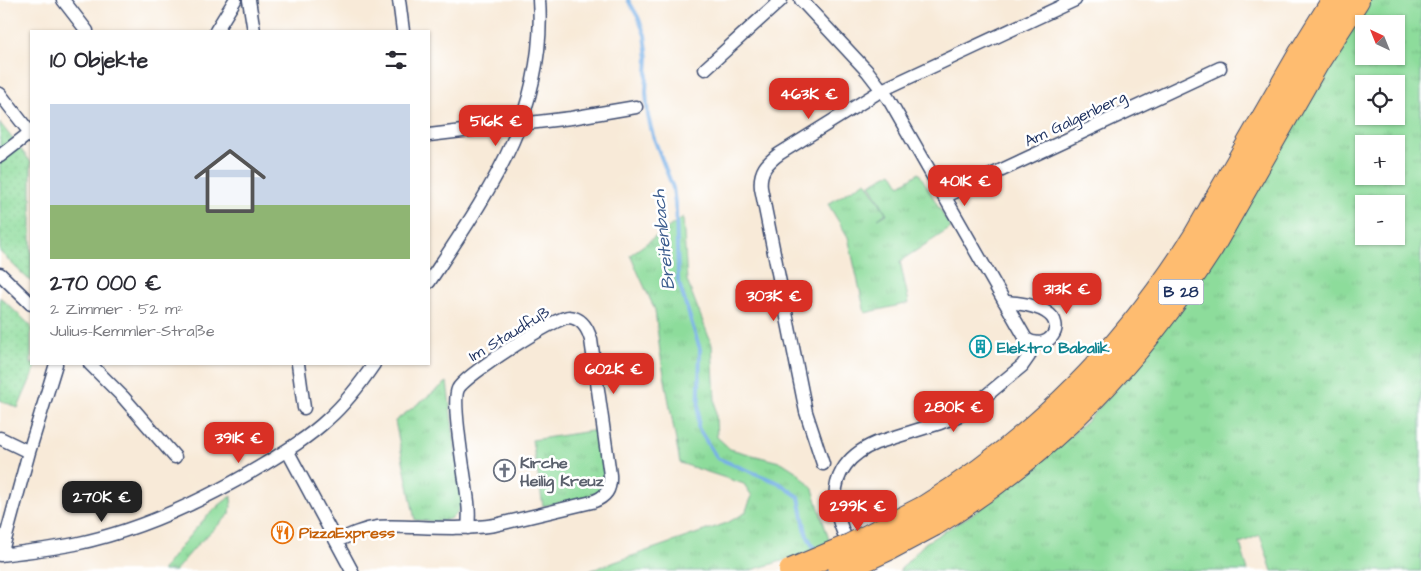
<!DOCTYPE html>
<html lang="de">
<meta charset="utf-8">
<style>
:root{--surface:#fff;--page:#f7f7f7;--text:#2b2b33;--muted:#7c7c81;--accent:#d93025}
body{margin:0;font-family:"Architects Daughter",sans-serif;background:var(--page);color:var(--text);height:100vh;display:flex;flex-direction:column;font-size:19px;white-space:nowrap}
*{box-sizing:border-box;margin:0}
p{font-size:16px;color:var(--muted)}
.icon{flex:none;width:28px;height:28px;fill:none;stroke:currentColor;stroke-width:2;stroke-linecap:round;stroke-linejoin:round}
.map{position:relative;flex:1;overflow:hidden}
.drawer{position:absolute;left:30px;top:30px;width:400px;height:335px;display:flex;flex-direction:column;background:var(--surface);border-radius:0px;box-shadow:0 1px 4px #0004}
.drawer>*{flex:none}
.needle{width:32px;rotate:317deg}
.tools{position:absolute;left:1355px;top:15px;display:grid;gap:10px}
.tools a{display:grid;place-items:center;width:50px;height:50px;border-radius:0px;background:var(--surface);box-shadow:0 1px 4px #0004;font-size:25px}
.price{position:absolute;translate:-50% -42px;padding:0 11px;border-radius:10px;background:var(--accent);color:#fff;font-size:16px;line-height:32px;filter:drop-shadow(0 1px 2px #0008)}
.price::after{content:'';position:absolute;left:50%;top:30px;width:15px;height:11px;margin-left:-8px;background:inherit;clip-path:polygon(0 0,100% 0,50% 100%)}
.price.current{background:#222;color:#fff}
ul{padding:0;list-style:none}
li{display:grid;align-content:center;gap:10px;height:265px;padding:0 20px}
li span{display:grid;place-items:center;height:155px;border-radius:0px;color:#555}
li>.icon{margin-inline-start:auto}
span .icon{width:90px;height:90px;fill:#fffc;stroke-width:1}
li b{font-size:21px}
h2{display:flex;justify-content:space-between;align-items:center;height:60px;padding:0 20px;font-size:21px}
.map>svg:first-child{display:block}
</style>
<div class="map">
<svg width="1421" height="571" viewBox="0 0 1421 571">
<defs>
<pattern id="grass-tufts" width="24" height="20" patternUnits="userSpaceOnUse" patternTransform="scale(1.25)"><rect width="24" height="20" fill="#8ddc9b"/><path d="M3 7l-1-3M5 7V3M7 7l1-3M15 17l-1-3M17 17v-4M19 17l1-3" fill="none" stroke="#79bd88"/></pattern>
<pattern id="park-dots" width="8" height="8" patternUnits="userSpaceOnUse" patternTransform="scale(1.25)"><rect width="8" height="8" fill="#8ddc9b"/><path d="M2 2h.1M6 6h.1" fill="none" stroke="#79bd88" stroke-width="1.8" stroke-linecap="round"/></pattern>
</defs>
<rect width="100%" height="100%" fill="#fff"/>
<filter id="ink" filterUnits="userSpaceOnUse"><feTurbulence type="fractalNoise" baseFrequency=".02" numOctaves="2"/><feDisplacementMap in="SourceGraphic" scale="10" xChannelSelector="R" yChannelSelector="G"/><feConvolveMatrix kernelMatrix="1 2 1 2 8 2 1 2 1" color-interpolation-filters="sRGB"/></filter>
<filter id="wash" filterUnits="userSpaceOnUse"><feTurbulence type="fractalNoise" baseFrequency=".0096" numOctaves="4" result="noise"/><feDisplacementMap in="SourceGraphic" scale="20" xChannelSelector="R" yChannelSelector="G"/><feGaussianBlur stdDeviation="1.12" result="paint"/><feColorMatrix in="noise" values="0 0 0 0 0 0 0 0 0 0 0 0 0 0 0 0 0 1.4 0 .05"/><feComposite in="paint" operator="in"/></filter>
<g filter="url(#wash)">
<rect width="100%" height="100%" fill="#f8ead8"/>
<path fill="url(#grass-tufts)" stroke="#54867c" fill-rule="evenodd" d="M1367,0H1421V571H1272L1260,535L1240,543L1248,571H899L925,543L979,510L1034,469L1088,420L1132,371ZM1364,24H1396V56H1364ZM1364,84H1396V116H1364ZM1364,144H1396V176H1364ZM1364,204H1396V236H1364Z
M892,172L900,185L919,173L951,228L900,261L909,303L865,313L848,237L828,204L866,181L886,213L878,219L887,214L870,184Z
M683,217L687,281L712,345L717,437L730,449L783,463L797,472L813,489L830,543L802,555L748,571H589L727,523L745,513L752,496L744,484L680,463L660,352L655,310L630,255Z
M447,382L462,501C455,527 437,521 415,520L395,421Z
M598,430L604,477L600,490L587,497L543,506L532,440Z
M232,496L230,514L198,544L175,571H162C179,548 208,510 232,496Z"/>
<path fill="url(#park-dots)" stroke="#54867c" d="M0,123L31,162V282L0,252Z
M0,297L31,326V364H37L18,408L0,400Z"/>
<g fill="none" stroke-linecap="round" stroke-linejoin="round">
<path stroke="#77b0e7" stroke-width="4" d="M628,0L638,17L645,35L648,58L646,92L648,116L653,136L673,188L676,211L678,280L700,349L698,428L717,458L779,483L799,497L806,533L816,553"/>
</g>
</g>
<g filter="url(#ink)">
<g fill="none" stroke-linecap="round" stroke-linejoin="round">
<defs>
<path id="street" d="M63,0L87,31
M249,0L254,31
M399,0L403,31
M801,0L868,72L888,98L1026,339C1048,353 1068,325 1046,312C1034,304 1018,304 1004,301
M216,31L235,0
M705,69L781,0
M0,94L31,134
M429,135L571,118L636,107
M0,156L31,132
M944,197L1220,68
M0,274L31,304
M429,282C488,193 547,112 539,0
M90,364L123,397L175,457
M298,364L304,408
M0,438L29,452
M287,450L352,571
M823,464L806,412L761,188C759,171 767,163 779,154L882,90L1075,0
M337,541C350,535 363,529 378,527C390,526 404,527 417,527C443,528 469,529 495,525L592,502C606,497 611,490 610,475L591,340C588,329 582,318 569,317C555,317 464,376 458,389C451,403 466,481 468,502C469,510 469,519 468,528
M850,550C846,538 840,526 837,513C830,480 845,456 876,443L940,423L965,413L1022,366L1029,356L1031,342
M0,555C25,552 50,549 75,544C142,530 205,500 263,465C286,451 309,437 328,419C346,403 361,383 374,364
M1,555L29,452L56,364"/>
<path id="highway" d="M924,508C1038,438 1124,349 1195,237L1301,53L1334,0
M934,524C1051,453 1137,363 1211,248L1316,64L1357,0"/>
</defs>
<use href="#street" stroke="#3c4b70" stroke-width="15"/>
<use href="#highway" stroke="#3c4b70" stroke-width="26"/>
<use href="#street" stroke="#fff" stroke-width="12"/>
<use href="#highway" stroke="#febc70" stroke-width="24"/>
<defs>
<path id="highway-bridge" d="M791,571L850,546L924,508
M840,571L889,548L934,524"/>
</defs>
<use href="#highway-bridge" stroke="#3c4b70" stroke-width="26" stroke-linecap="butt"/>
<use href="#highway-bridge" stroke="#febc70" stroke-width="24"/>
</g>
</g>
<defs>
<symbol id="building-ring" viewBox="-11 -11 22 22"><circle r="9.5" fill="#fff" stroke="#0f9aa8" stroke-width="1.5"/><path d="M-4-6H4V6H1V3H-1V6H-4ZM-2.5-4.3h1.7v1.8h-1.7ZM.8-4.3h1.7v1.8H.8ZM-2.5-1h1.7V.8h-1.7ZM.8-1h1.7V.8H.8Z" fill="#0f9aa8"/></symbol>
<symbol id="church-ring" viewBox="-11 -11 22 22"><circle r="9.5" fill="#fff" stroke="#6b7280" stroke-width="1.5"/><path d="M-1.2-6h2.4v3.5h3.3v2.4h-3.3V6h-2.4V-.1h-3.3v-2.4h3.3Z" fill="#6b7280"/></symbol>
<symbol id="restaurant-ring" viewBox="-11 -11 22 22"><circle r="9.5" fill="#fff" stroke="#e8710a" stroke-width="1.5"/><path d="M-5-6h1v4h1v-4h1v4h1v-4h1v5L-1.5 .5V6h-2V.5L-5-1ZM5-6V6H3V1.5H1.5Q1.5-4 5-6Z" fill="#e8710a"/></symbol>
</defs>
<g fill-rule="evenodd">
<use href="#building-ring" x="968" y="334" width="25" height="25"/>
<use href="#church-ring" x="492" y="458" width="25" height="25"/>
<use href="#restaurant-ring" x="270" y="520" width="25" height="25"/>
</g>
<g text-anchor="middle" stroke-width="5" stroke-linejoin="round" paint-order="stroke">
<rect fill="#fff" stroke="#5f6d8e" stroke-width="1" x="1158.5" y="279.5" width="45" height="25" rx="4"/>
<g font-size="15" font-weight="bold" fill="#1b2f5e">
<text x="1181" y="297">B 28</text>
</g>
<g font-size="16" fill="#1b2f5e" stroke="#fff">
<text transform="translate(1075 118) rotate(-25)" y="6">Am Galgenberg</text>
<text transform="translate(509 333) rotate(-31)" y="6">Im Staudfuß</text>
</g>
<g font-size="16" font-weight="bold" fill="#0d838f" stroke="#fff" text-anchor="start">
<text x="997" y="353">Elektro Babalik</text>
</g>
<g font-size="16" font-weight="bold" fill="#5b616d" stroke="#fff" text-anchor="start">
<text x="520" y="468">Kirche<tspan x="520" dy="18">Heilig Kreuz</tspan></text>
</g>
<g font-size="16" font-weight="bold" fill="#c56008" stroke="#fff" text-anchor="start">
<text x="299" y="538">PizzaExpress</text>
</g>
<g font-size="18" font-style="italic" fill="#3b5c8e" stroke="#fff">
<text transform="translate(663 240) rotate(-96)" y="6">Breitenbach</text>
</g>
</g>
</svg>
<div class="tools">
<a><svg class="needle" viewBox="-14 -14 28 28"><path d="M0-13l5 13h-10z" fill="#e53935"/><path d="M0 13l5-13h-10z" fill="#7c7c81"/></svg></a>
<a><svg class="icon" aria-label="locate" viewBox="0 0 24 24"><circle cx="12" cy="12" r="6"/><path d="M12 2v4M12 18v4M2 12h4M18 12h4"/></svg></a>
<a>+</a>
<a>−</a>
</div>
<b class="price" style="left:809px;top:120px">463K €</b>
<b class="price" style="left:496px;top:147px">516K €</b>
<b class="price" style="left:965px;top:207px">401K €</b>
<b class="price" style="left:1067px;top:315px">313K €</b>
<b class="price" style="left:774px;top:322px">303K €</b>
<b class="price" style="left:614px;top:395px">602K €</b>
<b class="price" style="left:954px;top:433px">280K €</b>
<b class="price" style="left:239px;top:464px">391K €</b>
<b class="price current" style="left:102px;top:523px">270K €</b>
<b class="price" style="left:858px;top:532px">299K €</b>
<section class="drawer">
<h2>10 Objekte<svg class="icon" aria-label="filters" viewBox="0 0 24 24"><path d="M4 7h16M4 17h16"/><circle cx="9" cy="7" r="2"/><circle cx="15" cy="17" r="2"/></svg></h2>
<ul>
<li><span style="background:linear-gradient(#c9d6e8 65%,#8fb573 0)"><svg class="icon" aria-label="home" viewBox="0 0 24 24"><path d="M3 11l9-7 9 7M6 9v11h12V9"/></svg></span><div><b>270 000 €</b><p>2 Zimmer · 52 m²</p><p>Julius-Kemmler-Straße</p></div></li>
</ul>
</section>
</div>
